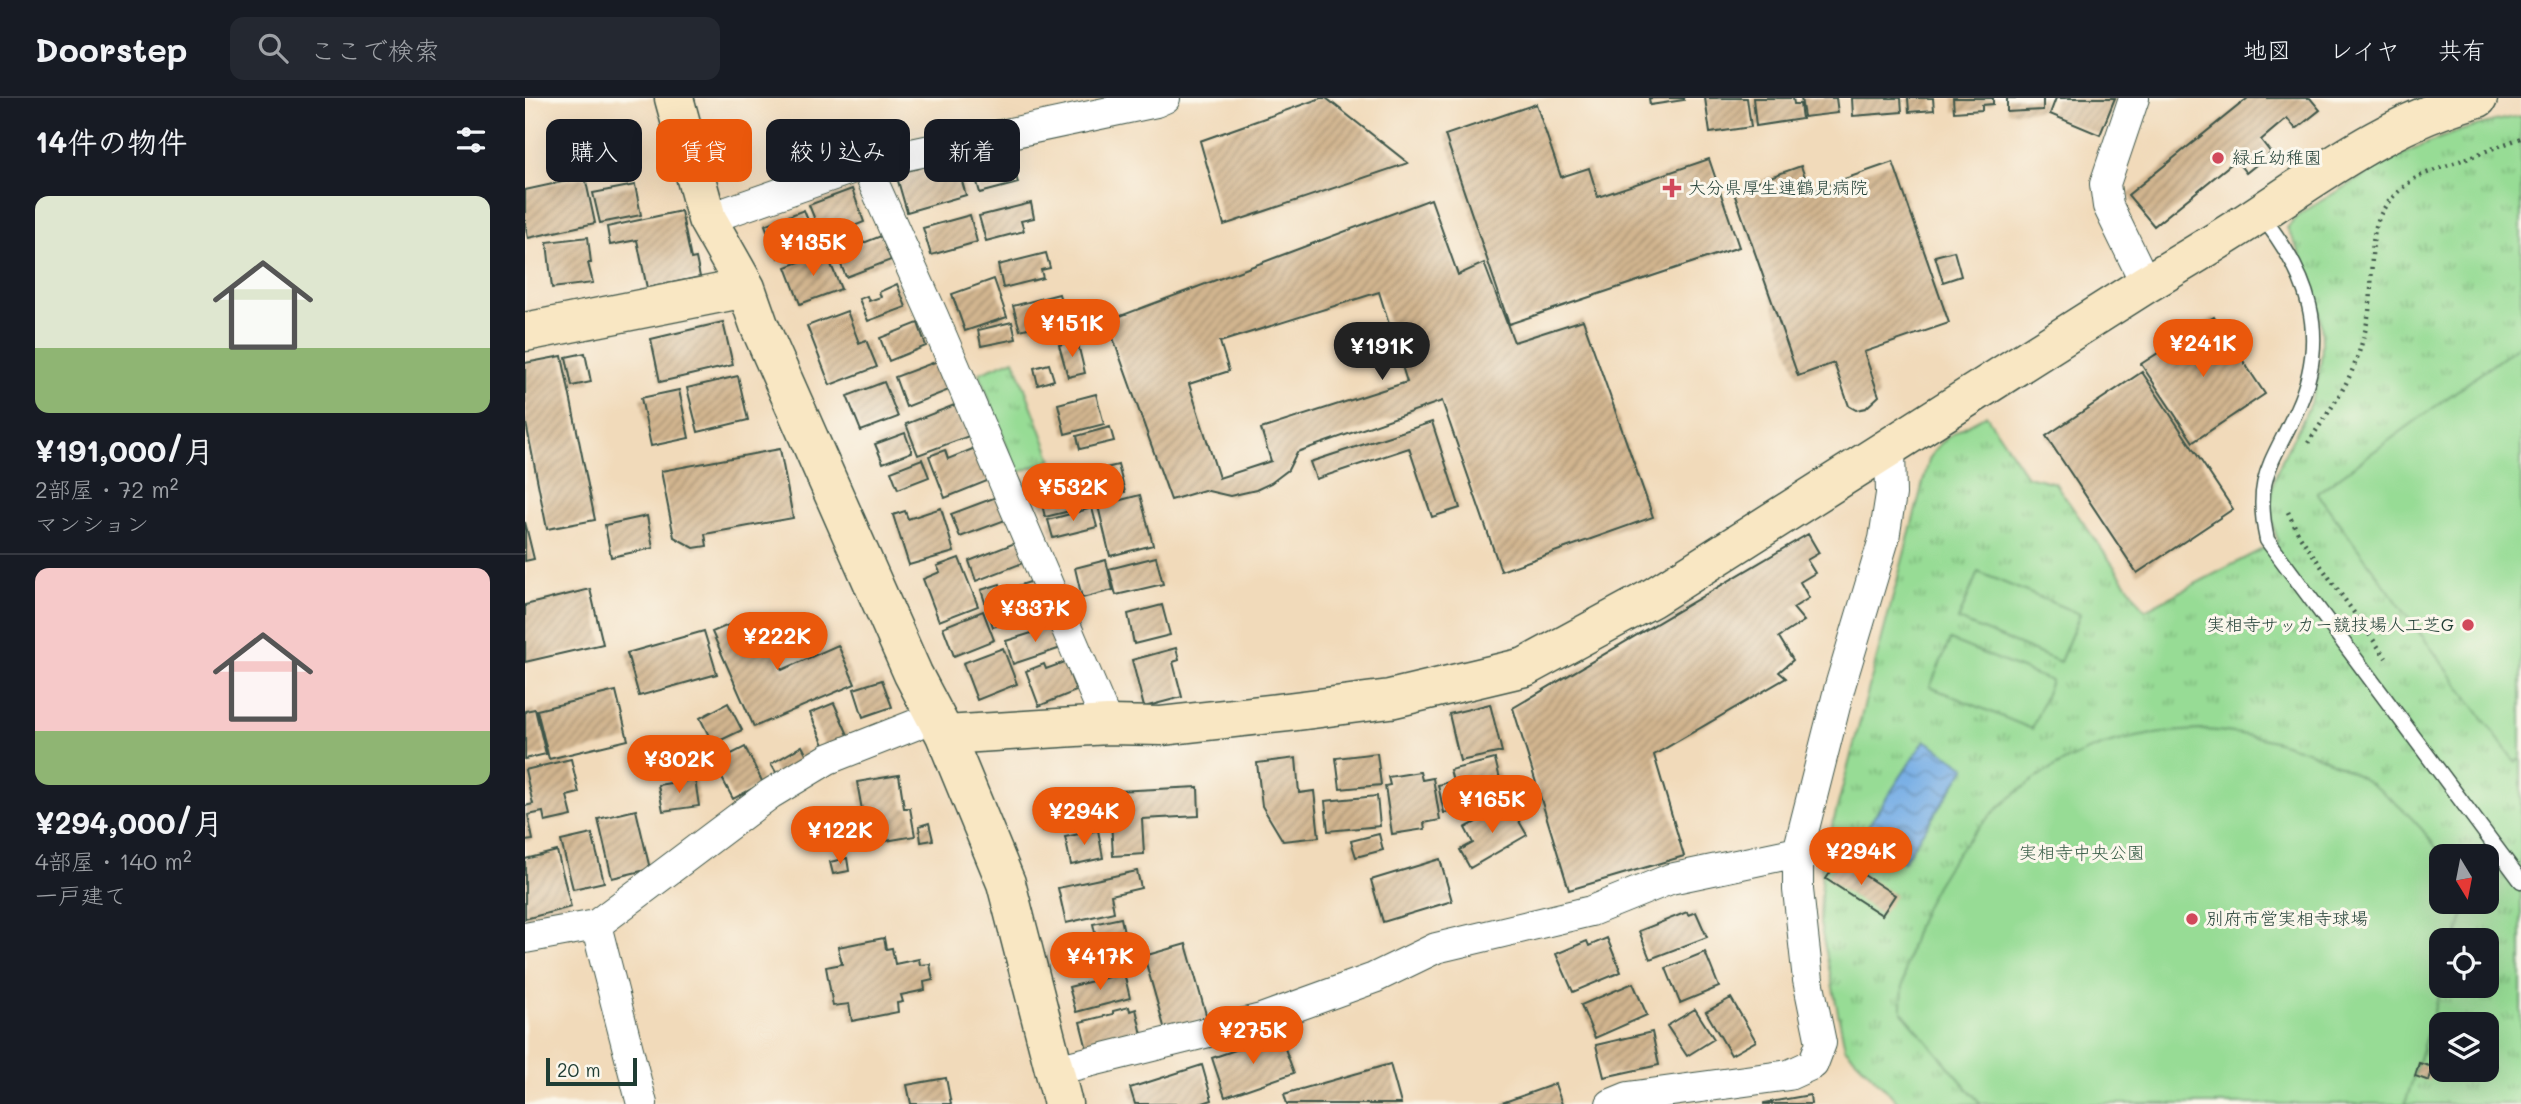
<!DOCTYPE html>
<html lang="ja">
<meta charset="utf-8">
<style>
:root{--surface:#171b24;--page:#242831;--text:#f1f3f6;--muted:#9ea1a6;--line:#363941;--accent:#ea580c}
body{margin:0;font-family:Mali,"Klee One",sans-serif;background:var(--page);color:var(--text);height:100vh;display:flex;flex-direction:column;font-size:26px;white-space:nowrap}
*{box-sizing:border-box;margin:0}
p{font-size:23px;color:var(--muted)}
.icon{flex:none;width:38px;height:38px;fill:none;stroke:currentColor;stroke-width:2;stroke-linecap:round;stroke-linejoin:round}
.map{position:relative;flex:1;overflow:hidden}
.side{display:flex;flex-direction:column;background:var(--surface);width:525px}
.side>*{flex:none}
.banner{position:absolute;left:21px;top:21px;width:665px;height:63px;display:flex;gap:14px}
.needle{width:46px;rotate:170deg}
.controls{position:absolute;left:1904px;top:746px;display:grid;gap:14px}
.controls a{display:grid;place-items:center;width:70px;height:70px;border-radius:14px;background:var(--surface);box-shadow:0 7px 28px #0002;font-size:35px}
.scale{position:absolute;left:21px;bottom:18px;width:91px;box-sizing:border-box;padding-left:7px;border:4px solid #1f3d34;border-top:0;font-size:19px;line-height:24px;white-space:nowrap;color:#1f3d34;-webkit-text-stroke:5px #fbf7ec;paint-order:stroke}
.price{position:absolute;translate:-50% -60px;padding:0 16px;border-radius:24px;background:var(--accent);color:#fff;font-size:23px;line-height:46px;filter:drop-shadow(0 2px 4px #0008)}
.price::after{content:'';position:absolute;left:50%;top:42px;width:21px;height:16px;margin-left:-10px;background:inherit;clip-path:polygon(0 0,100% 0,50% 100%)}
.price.current{background:#222;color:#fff}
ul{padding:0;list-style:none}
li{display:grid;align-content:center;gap:14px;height:371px;padding:0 35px}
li+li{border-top:2px solid var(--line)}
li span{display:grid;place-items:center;height:217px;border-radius:14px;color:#555}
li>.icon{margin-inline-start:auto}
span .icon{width:126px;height:126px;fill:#fffc;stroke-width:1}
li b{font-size:30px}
h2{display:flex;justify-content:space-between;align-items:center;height:84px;padding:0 35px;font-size:30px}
.pill{padding:0 24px;border-radius:14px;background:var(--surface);box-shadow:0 7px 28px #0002;font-size:24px;line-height:63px}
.pill.current{background:var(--accent);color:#fff}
header{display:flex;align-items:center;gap:42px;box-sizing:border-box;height:98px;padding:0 35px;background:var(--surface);border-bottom:2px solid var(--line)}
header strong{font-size:33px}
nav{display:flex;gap:38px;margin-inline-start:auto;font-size:24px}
.search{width:490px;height:63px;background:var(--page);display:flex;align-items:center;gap:18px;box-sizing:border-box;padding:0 24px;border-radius:14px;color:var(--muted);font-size:26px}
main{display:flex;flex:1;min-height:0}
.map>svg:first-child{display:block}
</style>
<header>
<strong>Doorstep</strong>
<div class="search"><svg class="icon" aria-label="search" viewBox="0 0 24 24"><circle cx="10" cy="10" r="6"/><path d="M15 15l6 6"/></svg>ここで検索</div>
<nav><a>地図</a><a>レイヤ</a><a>共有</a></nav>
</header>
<main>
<section class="side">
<h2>14件の物件<svg class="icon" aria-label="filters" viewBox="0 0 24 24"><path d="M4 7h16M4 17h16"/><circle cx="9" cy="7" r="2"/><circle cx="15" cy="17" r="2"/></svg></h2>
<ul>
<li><span style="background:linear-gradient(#dfe7d0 70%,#8fb573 0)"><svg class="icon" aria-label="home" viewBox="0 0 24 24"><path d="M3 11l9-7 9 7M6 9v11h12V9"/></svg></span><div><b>¥191,000/月</b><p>2部屋 · 72 m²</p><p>マンション</p></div></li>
<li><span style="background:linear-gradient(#f6c9c9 75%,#8fb573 0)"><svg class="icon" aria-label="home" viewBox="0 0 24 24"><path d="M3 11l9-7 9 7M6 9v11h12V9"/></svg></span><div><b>¥294,000/月</b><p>4部屋 · 140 m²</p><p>一戸建て</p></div></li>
</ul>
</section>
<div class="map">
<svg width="1996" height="1006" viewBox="0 0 1996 1006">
<defs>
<pattern id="grass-tufts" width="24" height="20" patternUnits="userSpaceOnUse" patternTransform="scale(1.75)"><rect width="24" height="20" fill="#97dc95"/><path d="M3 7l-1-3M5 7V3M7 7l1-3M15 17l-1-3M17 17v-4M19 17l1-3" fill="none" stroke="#7bb47a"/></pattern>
<pattern id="water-waves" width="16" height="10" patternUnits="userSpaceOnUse" patternTransform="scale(1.75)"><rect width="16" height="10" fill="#76ade5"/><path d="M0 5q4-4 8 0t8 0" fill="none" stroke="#608eba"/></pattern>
<pattern id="building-hatch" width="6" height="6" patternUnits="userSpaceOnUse" patternTransform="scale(1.75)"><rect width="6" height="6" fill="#d2b58f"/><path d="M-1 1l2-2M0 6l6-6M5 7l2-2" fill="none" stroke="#aa9476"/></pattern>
</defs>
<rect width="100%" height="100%" fill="#fbf7ec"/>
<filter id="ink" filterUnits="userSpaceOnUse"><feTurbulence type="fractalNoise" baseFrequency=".0143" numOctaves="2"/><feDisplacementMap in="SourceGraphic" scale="14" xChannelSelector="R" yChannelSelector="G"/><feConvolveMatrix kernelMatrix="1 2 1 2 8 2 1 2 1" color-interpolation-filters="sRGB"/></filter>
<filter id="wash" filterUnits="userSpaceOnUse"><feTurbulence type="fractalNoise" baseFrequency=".00686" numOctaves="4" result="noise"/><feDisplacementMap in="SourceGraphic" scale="28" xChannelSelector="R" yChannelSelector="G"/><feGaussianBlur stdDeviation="1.57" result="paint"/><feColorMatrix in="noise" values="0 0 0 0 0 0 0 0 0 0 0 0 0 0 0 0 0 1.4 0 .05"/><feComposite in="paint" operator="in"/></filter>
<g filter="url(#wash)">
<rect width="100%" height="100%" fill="#f1daba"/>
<path fill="url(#grass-tufts)" stroke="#5b8c64" stroke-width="2" fill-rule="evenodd" d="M1996,18V1006H1375L1320,950L1295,825L1297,767L1404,362C1414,339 1440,329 1461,317L1502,378L1530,385L1620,512L1753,443C1728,377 1775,346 1791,288C1807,231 1789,179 1762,130L1775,116C1844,73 1914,30 1996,18ZM1916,758H1962V803H1916ZM1916,842H1962V887H1916ZM1916,926H1962V971H1916Z
M489,261L527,362L492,375L454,275Z"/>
<path fill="#97dc95" stroke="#5b8c64" stroke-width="2" d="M1996,246V660L1990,664L1792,395Z
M1453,474L1555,516L1535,564L1433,522Z
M1425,542L1526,583L1507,631L1405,589Z
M1679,632C1772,638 1864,677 1917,758L1916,803H1939L1941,808L1931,842H1916L1917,887L1880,1006H1456L1377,914C1374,797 1471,682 1579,647C1612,637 1645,633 1679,632Z"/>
<path fill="url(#water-waves)" stroke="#4a758c" stroke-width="2" d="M1400,642L1441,669L1378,764L1337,737Z"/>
<g id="blocks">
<path fill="url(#building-hatch)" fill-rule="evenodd" d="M796,0H801L883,65L699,127L675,43Z
M1124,0H1159V2L1125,7Z
M1180,0H1222L1226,29L1185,35Z
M1228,0H1268L1269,6H1275L1277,21L1231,28Z
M1276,0H1311L1313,15L1279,19Z
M1327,0H1376L1377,14L1328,18Z
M1383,0H1408L1409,12L1384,14Z
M1428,0H1468V6L1457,7V12L1429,14Z
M1482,0H1518V12L1482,14Z
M1531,0H1590L1575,37L1525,16Z
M1723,0H1785L1795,12L1771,31L1762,20L1736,42L1746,55L1721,75L1711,62L1629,128L1603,97Z
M1011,6L1036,79L1064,70L1073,99L1184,61L1214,149L984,226L920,37Z
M487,63L493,85L455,95L449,73Z
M1368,64L1424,225L1339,254L1354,298L1341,310L1331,312L1324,308L1309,265L1273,278L1208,92L1276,68L1285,93Z
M408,66L411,76L433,70L441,97L382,114L371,76Z
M60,79L70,125L3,140L0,125V92Z
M110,87L116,117L75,125L68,95Z
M327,91L339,124L319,132L322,141L301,149L284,107Z
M906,101L933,177L959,165L989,244L1058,222L1128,419L976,473L917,303L772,354L763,372L746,385L731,392L705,398L679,392L646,402L582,223ZM854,194L882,284L736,331L746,363L694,380L664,286L704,273L695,244Z
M506,105L509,120L496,123L499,133L461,143L454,118Z
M279,112L292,145L253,160L240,127Z
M156,113L166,161L171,160L175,179L122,190L112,142L85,147L82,129Z
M445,117L452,144L406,157L398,130Z
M356,138L366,162L321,179L314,162L331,156L328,149Z
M63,139L66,165H63L68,185L27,190L22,144Z
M1429,153L1436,178L1418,184L1410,158Z
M301,154L316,191L275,206L261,169Z
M521,155L525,170L516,172L518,180L478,190L473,167Z
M469,181L482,219L440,233L427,196Z
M372,186L381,209L343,223L334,201L342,198L344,203L356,199L354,194Z
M534,196L539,213L528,216L530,223L495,232L488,208Z
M322,213L334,245L341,242L352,269L305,287L282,228Z
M1689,219L1740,296L1668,344L1616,266Z
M198,224L208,267L135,284L126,241Z
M487,224L491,241L456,248L453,232Z
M393,225L401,248L364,263L355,240Z
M552,242L560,275L543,279L534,247Z
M60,255L66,284L47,288L41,259Z
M37,258L70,422L22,431L0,320V265Z
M418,261L429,290L381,309L370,279Z
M524,266L529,282L513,287L509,270Z
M1617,274L1708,411L1612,475L1521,338Z
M213,278L223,322L173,334L162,290Z
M359,284L373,319L336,333L322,298Z
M154,292L164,340L126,348L116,300Z
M571,296L579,326L540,336L533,306Z
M432,306L444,338L393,357L381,326Z
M907,324L935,410L907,419L884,350L791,381L785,364Z
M585,329L589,343L555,351L552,338Z
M380,335L387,354L358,365L350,346Z
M455,348L467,381L420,400L404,358L420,352L423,361Z
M255,351L268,420L180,436L182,448L169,450L149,439L136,373Z
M397,361L404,379L373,391L366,373Z
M593,367L600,394L564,403L557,376Z
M554,383L561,409L520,419L514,394Z
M615,397L628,447L585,458L573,408Z
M474,398L483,421L435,439L426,416Z
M416,410L429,454L384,467L368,417L380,413L383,421Z
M567,410L572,429L528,440L523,422Z
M122,418L128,450L86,459L80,427Z
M0,424L9,461L0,463Z
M1283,436L1294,455L1282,462L1290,475L1275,484L1284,500L1268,510L1279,523L1254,539L1268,562L1254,574L1261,580L1129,657L1159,758L1044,792L988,610Z
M495,443L503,463L451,483L444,463Z
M631,459L638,486L591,497L584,471Z
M434,460L453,508L414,523L398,481L415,474L412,468Z
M581,462L588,492L557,500L550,470Z
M508,483L518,513L468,529L456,492L475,486L477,493Z
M65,491L78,546L0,564V507Z
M637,507L645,537L609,546L603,516Z
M458,513L469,542L429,558L418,529Z
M232,515L257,572L313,547L330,586L229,629L187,534Z
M532,527L539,549L488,566L481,543Z
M179,533L192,576L114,598L102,555Z
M478,550L492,586L452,602L438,565Z
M651,550L654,562L648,564L657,599L619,609L607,562Z
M540,564L551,593L514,608L501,573L519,566L521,571Z
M357,582L367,609L338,619L329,591Z
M91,593L103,642L24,661L12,612Z
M203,605L217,632L188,646L175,620Z
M309,605L327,646L303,656L285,615Z
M965,606L977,654L935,663L924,616Z
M10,611L21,656L0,661V613Z
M277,648L285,663L255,681L246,666Z
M220,649L238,685L208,701L189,665Z
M852,655L856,687L815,691L811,660Z
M771,660L774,695L789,693L794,739L758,743L737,708L732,665Z
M46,661L54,695L42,698L47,718L20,724L18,714L3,717L8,742L0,743V708L8,706L0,672Z
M970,661L980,701L919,715L913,687L928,683L925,672Z
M895,674L897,682L908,680L915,722L899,725L900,731L867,736L860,688L865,687L863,679Z
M374,677L379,710H385L390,738L343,746L332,684Z
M170,681L174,708L138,713L133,687Z
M673,689L674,718L617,721L619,756L588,758L586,722L571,723L570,694Z
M852,698L855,728L803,733L800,703Z
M984,706L1002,737L945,770L935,752L948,745L940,730Z
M559,707L562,724L517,733L513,716Z
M111,712L125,771L87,780L73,721Z
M404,725L408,742L396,744L394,728Z
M573,732L578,760L546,767L540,739Z
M67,736L79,784L48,791L36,743Z
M854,736L858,752L831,759L826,743Z
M32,753L46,809L0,821V761Z
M322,760L324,773L308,776L305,764Z
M915,761L927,803L858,824L846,782Z
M1314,761L1370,797L1357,817L1301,781Z
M612,773L616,790L586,797L589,814L541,825L533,790Z
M1162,814L1163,817L1171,814L1182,839L1125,861L1114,833Z
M596,820L604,858L577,864L568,826Z
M359,840L361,851L367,850L370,866L394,861L395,867L405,866L408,882L399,884L400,892L376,897L378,904L372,905L373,914L327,923L324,906L308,908L301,869L317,866L313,849Z
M1082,840L1096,874L1048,894L1031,856L1062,843L1064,848Z
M661,846L682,920L640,932L619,858Z
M1180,854L1194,889L1155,905L1141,870Z
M599,875L605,900L551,914L544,889Z
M1108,885L1122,917L1070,940L1056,907Z
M1206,900L1231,943L1206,957L1181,914Z
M604,909L605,913L611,911L618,941L563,955L555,924L588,916V913Z
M1170,911L1189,941L1162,958L1142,928Z
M1127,934L1134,967L1079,979L1071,947Z
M755,937L769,975L700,999L687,960Z
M1894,965L1908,969L1904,983L1890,978Z
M865,966L876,1006H762L759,996Z
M677,967L687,1002L675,1006H610L605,990Z
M421,980L426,1006H386L382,987Z
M1030,986L1037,1006H974Z
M1285,997L1286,1006H1239V1005Z"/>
</g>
</g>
<g filter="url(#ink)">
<use href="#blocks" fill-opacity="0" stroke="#3e5548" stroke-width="2"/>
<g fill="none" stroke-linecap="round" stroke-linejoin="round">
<defs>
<path id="lane" d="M1735,116C1783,176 1806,236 1772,311C1748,365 1728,379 1742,442L1996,783"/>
<path id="street" d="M1609,0L1580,86L1583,108L1621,186
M340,66L408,218L583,627
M182,121L340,66L631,4L640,0
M71,827L245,696L303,661L410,619
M0,840L71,827L117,1006
M531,972L736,921L849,880L911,850L1066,813L1145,781L1273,754
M1086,1006L1103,999L1264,977L1288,966L1296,945L1283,882L1273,792V754L1315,588L1359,441L1366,396L1365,350"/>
<path id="secondary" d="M149,0L182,121L221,190L234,227L388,576L420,637L481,785L538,1006
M0,234L221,190
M420,637L583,627L636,628L763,614L865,601L1000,569L1127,500L1621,186C1658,164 1695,142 1731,118C1801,72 1871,21 1953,0"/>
</defs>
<use href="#lane" stroke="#3e5548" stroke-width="17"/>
<use href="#street" stroke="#3e5548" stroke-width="32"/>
<use href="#secondary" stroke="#3e5548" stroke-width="41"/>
<path stroke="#3e5548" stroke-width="4.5" stroke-dasharray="2 5" stroke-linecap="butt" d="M1783,345C1801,317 1823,289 1833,257C1840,237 1845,215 1846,193C1848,139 1842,111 1894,78L1996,40
M1763,414L1774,437L1861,560"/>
<use href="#lane" stroke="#fff" stroke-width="14"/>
<use href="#street" stroke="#fff" stroke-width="30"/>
<use href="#secondary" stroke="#f9e7c3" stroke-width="38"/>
</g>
</g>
<g fill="#d1495b" stroke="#fbf7ec" stroke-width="2.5">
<circle cx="1693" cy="60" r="7"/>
<path d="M1143.5 79.5h7v7h7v7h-7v7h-7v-7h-7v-7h7z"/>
<circle cx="1943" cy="527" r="7"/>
<circle cx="1667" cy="821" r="7"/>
</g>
<g text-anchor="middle" stroke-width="6" stroke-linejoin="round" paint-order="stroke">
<g font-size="18" fill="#1f3d34" stroke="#fbf7ec" text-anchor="start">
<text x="1707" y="66">緑丘幼稚園</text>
<text x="1163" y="96">大分県厚生連鶴見病院</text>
<text x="1929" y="533" text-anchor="end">実相寺サッカー競技場人工芝G</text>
<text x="1681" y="827">別府市営実相寺球場</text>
</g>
<g font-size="18" fill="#375d47" stroke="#fbf7ec">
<text x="1557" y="761">実相寺中央公園</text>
</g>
</g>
</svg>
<div class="controls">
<a><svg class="needle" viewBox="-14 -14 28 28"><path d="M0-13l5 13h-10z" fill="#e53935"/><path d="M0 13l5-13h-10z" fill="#9ea1a6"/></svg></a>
<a><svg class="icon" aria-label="locate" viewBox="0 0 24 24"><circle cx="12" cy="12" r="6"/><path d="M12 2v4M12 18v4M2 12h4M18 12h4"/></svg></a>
<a><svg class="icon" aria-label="layers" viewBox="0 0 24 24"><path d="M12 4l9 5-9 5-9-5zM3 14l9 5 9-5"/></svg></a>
</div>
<div class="scale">20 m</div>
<b class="price" style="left:288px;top:180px">¥135K</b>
<b class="price" style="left:547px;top:261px">¥151K</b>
<b class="price" style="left:1678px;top:281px">¥241K</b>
<b class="price current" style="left:857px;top:284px">¥191K</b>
<b class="price" style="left:548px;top:425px">¥532K</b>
<b class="price" style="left:510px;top:546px">¥337K</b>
<b class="price" style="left:252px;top:574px">¥222K</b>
<b class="price" style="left:154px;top:697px">¥302K</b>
<b class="price" style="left:967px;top:737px">¥165K</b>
<b class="price" style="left:559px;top:749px">¥294K</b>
<b class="price" style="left:315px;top:768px">¥122K</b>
<b class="price" style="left:1336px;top:789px">¥294K</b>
<b class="price" style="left:575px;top:894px">¥417K</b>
<b class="price" style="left:728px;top:968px">¥275K</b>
<div class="banner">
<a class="pill">購入</a>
<a class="pill current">賃貸</a>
<a class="pill">絞り込み</a>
<a class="pill">新着</a>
</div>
</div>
</main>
